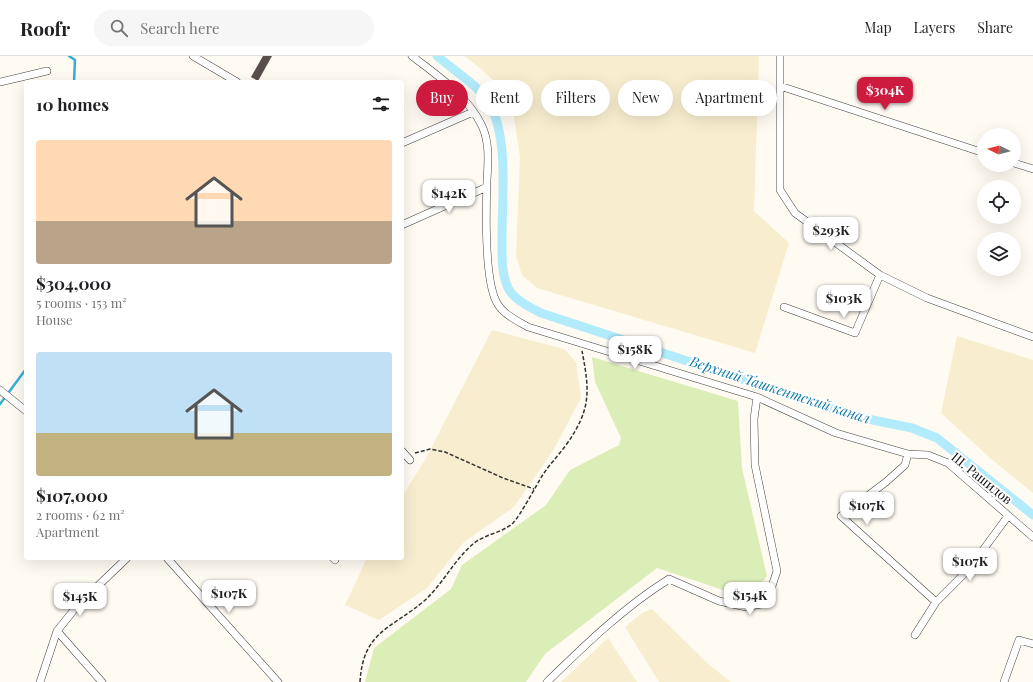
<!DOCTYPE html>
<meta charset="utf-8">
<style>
:root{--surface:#fff;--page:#f6f6f6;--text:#202124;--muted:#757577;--line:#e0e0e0;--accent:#cc1b3f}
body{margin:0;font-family:"Playfair Display",serif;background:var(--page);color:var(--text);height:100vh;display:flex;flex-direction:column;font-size:15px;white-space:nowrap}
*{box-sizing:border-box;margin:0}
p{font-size:13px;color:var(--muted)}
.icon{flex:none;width:22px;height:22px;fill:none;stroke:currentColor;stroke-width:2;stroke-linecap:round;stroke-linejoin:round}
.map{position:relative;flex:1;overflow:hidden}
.details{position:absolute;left:24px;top:24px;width:380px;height:480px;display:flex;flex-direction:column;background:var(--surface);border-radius:4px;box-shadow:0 4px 16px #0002}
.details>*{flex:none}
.guide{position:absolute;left:416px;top:24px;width:380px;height:36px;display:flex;gap:8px}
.needle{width:26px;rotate:276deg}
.tools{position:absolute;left:977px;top:72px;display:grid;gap:8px}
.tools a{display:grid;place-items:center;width:44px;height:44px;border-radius:50%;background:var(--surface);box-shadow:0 4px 16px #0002;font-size:20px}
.price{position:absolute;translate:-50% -34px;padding:0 9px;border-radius:8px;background:#fff;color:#222;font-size:13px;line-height:26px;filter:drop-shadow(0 1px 2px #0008)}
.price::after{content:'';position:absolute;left:50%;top:24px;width:12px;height:9px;margin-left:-6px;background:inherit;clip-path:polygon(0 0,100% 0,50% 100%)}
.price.active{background:var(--accent);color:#fff}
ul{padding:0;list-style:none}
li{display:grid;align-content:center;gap:8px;height:212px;padding:0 12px}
li span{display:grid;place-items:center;height:124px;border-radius:4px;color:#555}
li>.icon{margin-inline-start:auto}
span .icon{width:72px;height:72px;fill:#fffc;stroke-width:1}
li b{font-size:17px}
h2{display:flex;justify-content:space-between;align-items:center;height:48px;padding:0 12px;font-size:17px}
.chip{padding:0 14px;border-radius:18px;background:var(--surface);box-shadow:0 4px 16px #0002;font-size:14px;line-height:36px}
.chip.active{background:var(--accent);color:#fff}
header{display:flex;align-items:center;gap:24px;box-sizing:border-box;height:56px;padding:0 20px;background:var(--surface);border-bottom:1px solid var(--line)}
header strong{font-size:19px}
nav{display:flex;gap:22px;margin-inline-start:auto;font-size:14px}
.search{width:280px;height:36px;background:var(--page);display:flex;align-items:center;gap:10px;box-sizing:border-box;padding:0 14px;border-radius:22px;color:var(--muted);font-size:15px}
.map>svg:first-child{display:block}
</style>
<header>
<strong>Roofr</strong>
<div class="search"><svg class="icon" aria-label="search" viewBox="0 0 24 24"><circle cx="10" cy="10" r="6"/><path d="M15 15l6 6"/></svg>Search here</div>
<nav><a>Map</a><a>Layers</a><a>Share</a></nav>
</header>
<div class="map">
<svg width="1033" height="626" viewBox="0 0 1033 626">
<rect width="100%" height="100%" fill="#fffaf2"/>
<path fill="#f8eecf" d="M464,0H759L754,155L789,187L755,297L537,232L522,219L516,200L520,101L511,41L480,12Z
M492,274L564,293L576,306L581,342L554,393L514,451L464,486L427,532L379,564L345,549L367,502H402V441L426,402Z
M957,280L1033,304V437L990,402L941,357Z
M652,553L706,606L731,626H659L625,571L642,557Z
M608,582L637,626H561Z"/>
<path fill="#dceeb8" d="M592,301L738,345L742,412L767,520L756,533L729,536L657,512L545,598L526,626H365L374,592L451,533L462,509L546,449L570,414L619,389L621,382L595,326Z"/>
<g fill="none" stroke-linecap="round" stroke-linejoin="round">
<path stroke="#33b0d8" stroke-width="2.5" d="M69,0L75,4L74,26
M0,348L26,313"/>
<path stroke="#b2ebfb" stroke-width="9" d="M437,0C454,15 479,29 490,49C510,85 501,150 502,190C502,204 502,219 508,232C514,244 530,251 541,257L858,361L912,372L937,382L1033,459"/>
</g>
<path fill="#594e4b" d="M263,0H272L258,25L251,21Z"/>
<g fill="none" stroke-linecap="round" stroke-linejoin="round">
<defs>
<path id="minor" d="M193,0L237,26
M412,0C438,20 468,40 482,70C490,87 488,107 487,124C486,153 484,220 496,245C502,258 516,264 528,271L757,341L836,377L908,398L928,399L948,407L1033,481
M780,0V134L795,157L880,219L927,242L1033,281
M0,26L47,15
M780,30L984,97
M402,87L473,56
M1014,107L1033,113
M404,168L487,131
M784,251L855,277L880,219
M0,334L26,355
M402,395L410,404
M908,398L905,409L886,426L841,460L936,546
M167,502L278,626
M333,502L335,504
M57,575L102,626
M915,579L936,546L969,513L1008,460
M40,626L57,575L78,549L127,502
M547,626C585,589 624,551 669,523L719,545L746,551L761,548L771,533L777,515L755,409L754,363L757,341
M1004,626L1019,584L1033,588"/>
</defs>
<use href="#minor" stroke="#434343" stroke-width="8"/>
<path stroke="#323232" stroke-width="1.5" stroke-dasharray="4 2" stroke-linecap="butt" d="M415,397L430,393L445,396L503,422L534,433
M360,626C363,575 391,573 424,545C443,528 454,504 473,488C485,478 502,477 513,467C520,460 536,430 542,420C549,409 558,400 566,389C591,354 590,336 582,295"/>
<use href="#minor" stroke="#fff" stroke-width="7"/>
</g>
<g text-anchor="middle" stroke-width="4" stroke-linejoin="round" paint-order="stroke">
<g font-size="13" fill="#101010" stroke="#fff">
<text transform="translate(982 422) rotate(39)" y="5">Ш. Рашидов</text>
</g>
<g font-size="14" font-style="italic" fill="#0d7aa5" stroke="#fff">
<text transform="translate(780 334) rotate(18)" y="5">Верхний Ташкентский канал</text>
</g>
</g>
</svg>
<div class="tools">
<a><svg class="needle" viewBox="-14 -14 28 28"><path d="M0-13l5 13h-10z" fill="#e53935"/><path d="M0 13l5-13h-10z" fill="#757577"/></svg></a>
<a><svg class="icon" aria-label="locate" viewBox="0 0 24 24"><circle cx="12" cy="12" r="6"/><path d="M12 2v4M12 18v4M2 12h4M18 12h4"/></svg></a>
<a><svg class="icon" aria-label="layers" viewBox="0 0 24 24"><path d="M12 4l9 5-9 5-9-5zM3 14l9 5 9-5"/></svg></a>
</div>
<b class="price active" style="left:885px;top:55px">$304K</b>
<b class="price" style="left:449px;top:158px">$142K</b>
<b class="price" style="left:831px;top:195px">$293K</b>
<b class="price" style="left:844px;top:263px">$103K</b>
<b class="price" style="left:635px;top:314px">$158K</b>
<b class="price" style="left:867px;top:470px">$107K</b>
<b class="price" style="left:970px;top:526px">$107K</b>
<b class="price" style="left:229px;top:558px">$107K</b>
<b class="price" style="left:750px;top:560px">$154K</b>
<b class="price" style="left:80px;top:561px">$145K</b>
<div class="guide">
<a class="chip active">Buy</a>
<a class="chip">Rent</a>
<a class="chip">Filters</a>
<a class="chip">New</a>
<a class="chip">Apartment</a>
</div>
<section class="details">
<h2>10 homes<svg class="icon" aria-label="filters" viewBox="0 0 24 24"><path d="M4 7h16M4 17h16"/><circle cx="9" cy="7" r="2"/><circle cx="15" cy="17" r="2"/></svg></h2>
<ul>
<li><span style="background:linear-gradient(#ffd9b3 65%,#b9a48a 0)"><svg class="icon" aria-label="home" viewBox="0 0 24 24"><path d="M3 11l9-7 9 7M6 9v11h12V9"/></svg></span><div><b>$304,000</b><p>5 rooms · 153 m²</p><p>House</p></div></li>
<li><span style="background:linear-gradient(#bfe0f5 65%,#c2b280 0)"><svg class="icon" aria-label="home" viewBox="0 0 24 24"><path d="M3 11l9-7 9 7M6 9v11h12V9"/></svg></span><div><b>$107,000</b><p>2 rooms · 62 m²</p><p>Apartment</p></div></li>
</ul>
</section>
</div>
